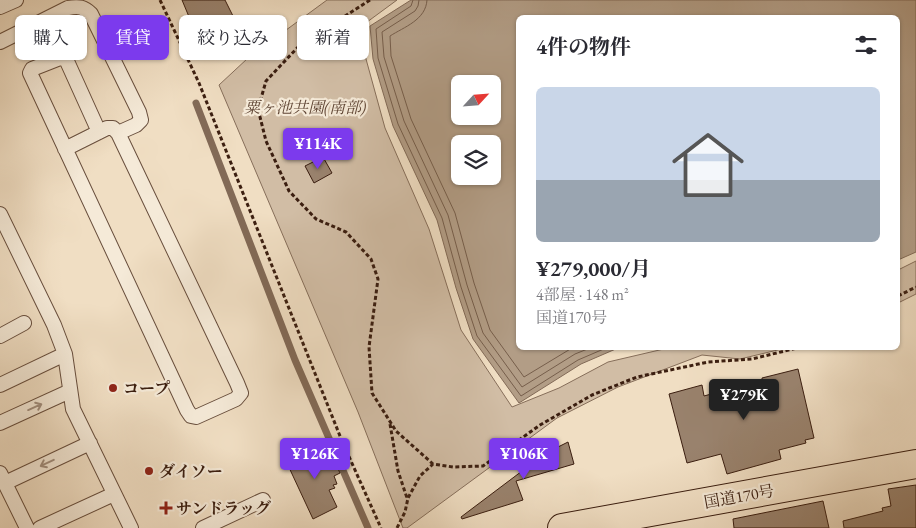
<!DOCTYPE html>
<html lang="ja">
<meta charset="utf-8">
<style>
:root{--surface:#fff;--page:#f2f2f3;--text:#2b2b33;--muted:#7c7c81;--accent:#7c3aed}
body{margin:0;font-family:"EB Garamond","Noto Serif JP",serif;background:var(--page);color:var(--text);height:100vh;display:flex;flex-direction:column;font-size:19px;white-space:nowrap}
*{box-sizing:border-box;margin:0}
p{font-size:16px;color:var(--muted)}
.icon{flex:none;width:28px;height:28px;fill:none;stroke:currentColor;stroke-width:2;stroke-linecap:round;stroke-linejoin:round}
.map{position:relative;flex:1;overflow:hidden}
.sheet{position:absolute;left:516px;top:15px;width:384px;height:335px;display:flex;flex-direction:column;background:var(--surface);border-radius:8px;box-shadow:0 1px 4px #0004}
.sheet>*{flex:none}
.top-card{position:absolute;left:15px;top:15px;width:426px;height:45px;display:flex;gap:10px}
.needle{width:32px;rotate:64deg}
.controls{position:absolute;left:451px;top:75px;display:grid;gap:10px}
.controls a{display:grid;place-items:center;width:50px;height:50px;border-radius:8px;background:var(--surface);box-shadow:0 1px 4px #0004;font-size:25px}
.price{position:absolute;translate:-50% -42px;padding:0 11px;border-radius:5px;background:var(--accent);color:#fff;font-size:16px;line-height:32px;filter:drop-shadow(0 1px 2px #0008)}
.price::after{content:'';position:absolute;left:50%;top:30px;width:15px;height:11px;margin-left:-8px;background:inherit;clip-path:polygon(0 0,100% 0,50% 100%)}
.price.current{background:#222;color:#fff}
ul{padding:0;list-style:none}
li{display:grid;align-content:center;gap:10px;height:265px;padding:0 20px}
li span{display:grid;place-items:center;height:155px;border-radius:8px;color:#555}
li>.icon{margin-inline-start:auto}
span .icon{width:90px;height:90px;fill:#fffc;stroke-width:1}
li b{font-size:21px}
h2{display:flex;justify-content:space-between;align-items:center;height:60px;padding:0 20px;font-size:21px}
.pill{padding:0 18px;border-radius:8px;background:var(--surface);box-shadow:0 1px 4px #0004;font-size:18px;line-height:45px}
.pill.current{background:var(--accent);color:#fff}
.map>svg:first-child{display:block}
</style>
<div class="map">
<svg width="916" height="528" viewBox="0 0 916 528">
<rect width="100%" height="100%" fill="#f0dec3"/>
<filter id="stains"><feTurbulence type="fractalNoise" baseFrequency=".004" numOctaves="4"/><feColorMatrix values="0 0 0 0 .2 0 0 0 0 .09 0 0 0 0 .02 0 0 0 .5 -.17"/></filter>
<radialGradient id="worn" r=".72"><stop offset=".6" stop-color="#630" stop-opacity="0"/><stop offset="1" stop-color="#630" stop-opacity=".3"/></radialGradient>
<path fill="#d1bda5" stroke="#866e5a" d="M327,0H397L363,25L366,59L385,128L429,229L461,330L512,407L559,388L608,362L668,348H786L740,359L702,355L618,387L557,418L407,528H403L358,412L219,85L248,58Z
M916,261V294L898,303V270Z"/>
<path fill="#b29d86" stroke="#826a57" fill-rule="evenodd" d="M411,0H916V252L898,260V18H519V348H618L581,364L519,403L473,339L456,288L437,220L393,126L373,59L370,26ZM460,84H492V116H460ZM460,144H492V176H460Z"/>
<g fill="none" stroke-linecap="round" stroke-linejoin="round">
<path stroke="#765e4b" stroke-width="1" d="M413,0L411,6L376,29L378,58L398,124L442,218L461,287L477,336L521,396L578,360L606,348
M419,0L418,6L415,11L382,32L384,57L404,121L448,215L467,285L483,333L522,387L575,354L590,348
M427,0C426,20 404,27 390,36L391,56L411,119L455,213L474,283L490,330L524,377L572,348"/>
<path stroke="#826a57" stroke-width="7" d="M196,103L295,360L368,528"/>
</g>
<path fill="#99826d" stroke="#3b1e10" d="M182,0H225L239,28L210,42L205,32L197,36Z
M323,157L332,173L314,183L305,166Z
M798,369L814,438L805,440L806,443L779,450L781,459L727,474L721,454L687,463L669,394L702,385L704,396L762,380V378Z
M568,442L574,464L516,481L523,500L462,519L461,517L538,459V457Z
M321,445L327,458L332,456L340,473L334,476L337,484L333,485L335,488L329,490L337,507L313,519L286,461Z
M916,485V528H844L843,521L883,511L882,508L891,506L888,489Z
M823,501L829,528H734L733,519Z"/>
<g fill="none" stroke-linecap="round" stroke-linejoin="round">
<defs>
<path id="lane" d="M0,7L16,0
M0,42L68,8C79,6 84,7 91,14L139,112L141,120L136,125L118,133
M60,58L66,59L99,132L107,128H113L118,133L237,383L241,393L236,399L196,417L191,416L187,410L30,73L32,69Z
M65,149L99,132
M0,214L54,325L65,354L73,409L131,528
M0,336L24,323
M0,385L65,354
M0,423L70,391
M0,473L27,528
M5,483L90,443
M40,528L114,494
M203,528L263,500"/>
<path id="highway" d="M562,528L916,464"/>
</defs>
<use href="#lane" stroke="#684e3d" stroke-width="16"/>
<use href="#highway" stroke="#3b1e10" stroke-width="30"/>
<path stroke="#3b1e10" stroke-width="3" stroke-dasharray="4 2.5" stroke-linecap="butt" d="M160,0L199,83L342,441L381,528
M370,0L300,45L266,81L258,109L266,141L289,191L316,219L346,232L371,259L378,279L369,347L372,393L396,431L433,464
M898,296L916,287
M390,424L398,471L407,498
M397,528L405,512L408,498L420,476L433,464L453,467L483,466L540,425L592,395L637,377L708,362L752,359L797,348"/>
<use href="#lane" stroke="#f5ead8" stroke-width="14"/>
<use href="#highway" stroke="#f0dec3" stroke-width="28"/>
</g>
<defs><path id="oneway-shaft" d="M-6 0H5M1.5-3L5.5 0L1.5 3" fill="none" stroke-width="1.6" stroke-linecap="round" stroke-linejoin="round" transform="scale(1.25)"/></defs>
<g stroke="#a18e7e">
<use href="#oneway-shaft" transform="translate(35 407) rotate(-24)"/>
<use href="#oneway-shaft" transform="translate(47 463) rotate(155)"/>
</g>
<g fill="#8f2418" stroke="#f5ead8" stroke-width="2">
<circle cx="113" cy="388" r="5"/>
<circle cx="149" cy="471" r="5"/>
<path d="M163.5 500.5h5v5h5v5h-5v5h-5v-5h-5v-5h5z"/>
</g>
<g text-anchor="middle" stroke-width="4.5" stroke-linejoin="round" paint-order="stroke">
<g font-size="16" font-style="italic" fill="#604635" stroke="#f5ead8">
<text x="305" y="113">粟ヶ池共園(南部)</text>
</g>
<g font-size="16" font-weight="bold" fill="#3b1e10" stroke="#f5ead8" text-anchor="start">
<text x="123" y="394">コープ</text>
<text x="159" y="477">ダイソー</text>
<text x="176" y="514">サンドラッグ</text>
</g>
<g font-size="16" fill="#3b1e10" stroke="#f5ead8">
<text transform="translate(739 496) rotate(-10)" y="6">国道170号</text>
</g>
</g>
<rect width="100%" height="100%" filter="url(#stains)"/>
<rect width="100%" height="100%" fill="url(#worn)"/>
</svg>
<div class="controls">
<a><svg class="needle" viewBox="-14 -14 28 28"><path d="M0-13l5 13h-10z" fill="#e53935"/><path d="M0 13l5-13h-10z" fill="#7c7c81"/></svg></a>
<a><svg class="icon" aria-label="layers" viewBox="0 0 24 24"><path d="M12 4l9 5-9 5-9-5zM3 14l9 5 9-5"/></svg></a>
</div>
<b class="price" style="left:318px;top:170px">¥114K</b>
<b class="price current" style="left:744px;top:421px">¥279K</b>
<b class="price" style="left:315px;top:480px">¥126K</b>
<b class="price" style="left:524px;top:480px">¥106K</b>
<div class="top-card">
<a class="pill">購入</a>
<a class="pill current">賃貸</a>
<a class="pill">絞り込み</a>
<a class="pill">新着</a>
</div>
<section class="sheet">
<h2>4件の物件<svg class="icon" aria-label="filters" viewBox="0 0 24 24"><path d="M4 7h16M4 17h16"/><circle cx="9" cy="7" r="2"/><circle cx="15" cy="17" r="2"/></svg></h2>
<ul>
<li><span style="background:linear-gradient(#c9d6e8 60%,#9aa5b1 0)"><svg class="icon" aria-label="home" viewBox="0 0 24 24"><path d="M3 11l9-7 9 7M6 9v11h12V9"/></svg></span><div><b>¥279,000/月</b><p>4部屋 · 148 m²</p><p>国道170号</p></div></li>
</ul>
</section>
</div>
